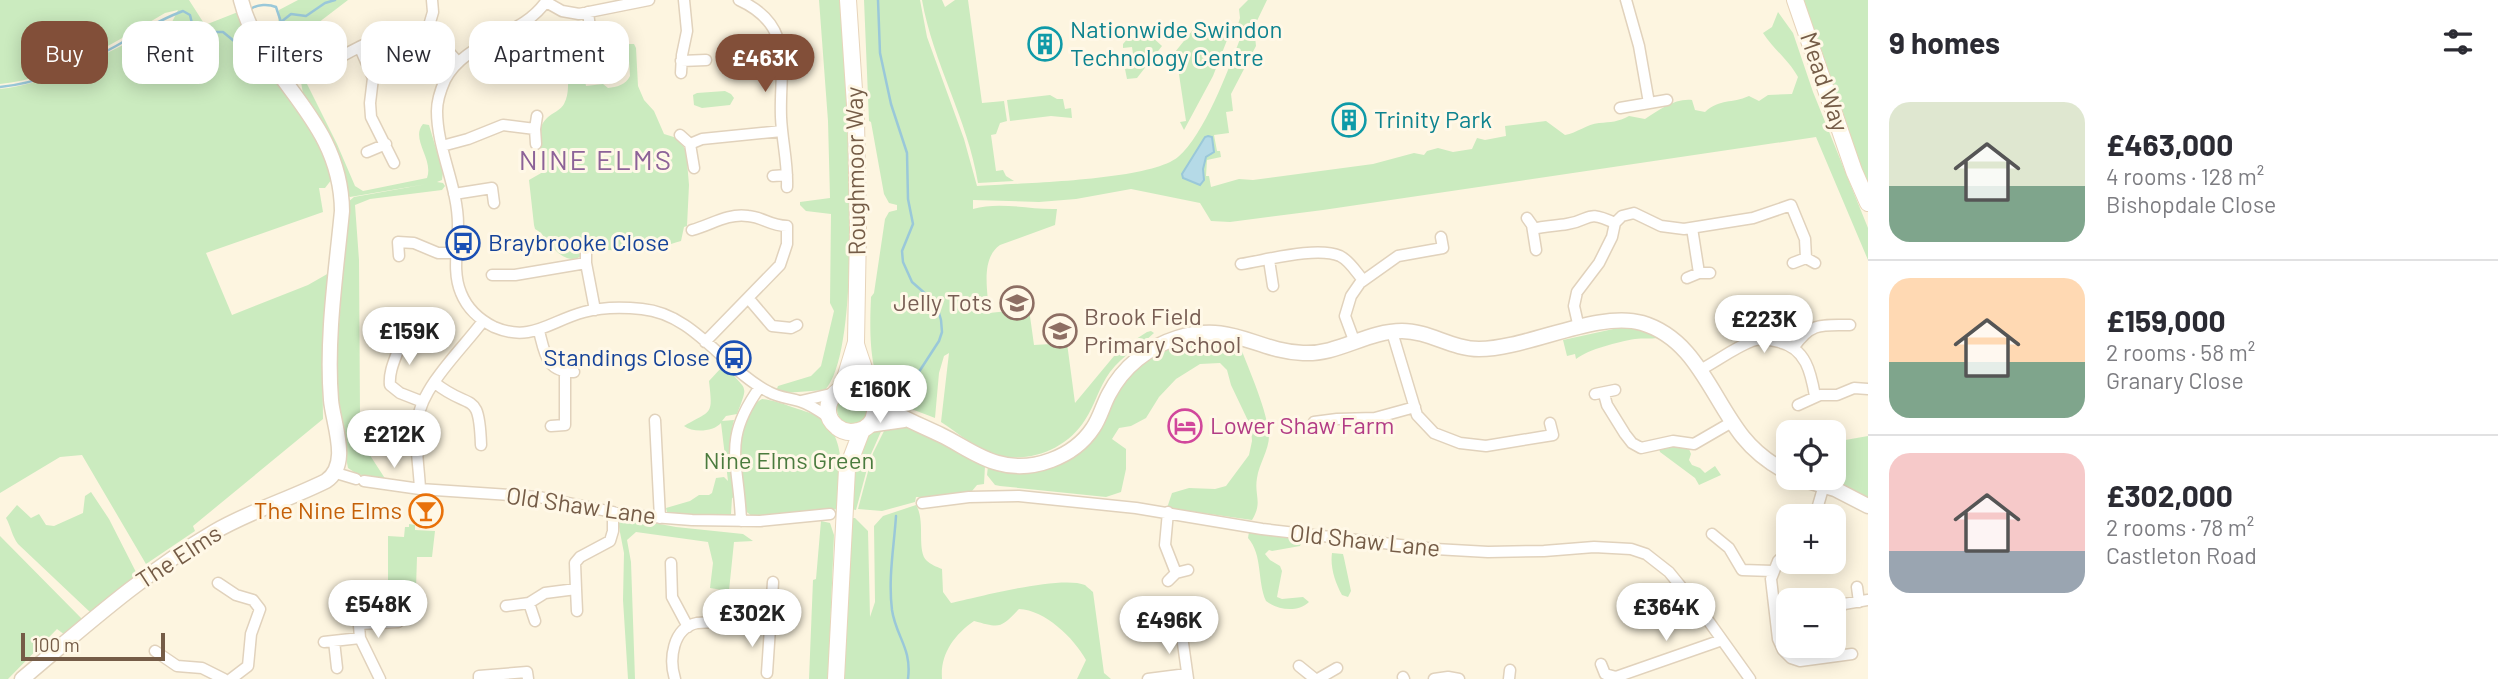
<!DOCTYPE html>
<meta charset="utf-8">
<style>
:root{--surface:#fff;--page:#f2f2f3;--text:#2b2b33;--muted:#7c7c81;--line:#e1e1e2;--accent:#824f39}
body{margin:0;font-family:Barlow,sans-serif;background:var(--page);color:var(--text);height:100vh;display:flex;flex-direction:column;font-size:26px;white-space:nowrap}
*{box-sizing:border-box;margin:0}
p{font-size:23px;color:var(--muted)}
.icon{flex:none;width:38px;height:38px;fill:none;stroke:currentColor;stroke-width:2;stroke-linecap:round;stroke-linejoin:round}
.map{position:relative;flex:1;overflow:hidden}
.sheet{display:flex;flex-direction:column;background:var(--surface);width:630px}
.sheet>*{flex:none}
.guide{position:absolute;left:21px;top:21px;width:665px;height:63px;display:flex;gap:14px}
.tools{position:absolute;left:1776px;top:420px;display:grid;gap:14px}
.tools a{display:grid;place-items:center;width:70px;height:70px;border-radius:14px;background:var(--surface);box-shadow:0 4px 18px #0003;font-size:35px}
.scale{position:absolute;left:21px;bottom:18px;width:144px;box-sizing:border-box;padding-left:7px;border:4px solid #755c47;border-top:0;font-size:19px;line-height:24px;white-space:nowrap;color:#755c47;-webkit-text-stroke:5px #fff8e7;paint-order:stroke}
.price{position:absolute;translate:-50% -60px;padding:0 16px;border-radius:24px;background:#fff;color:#222;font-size:23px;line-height:46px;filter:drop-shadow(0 2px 4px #0008)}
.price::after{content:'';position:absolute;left:50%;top:42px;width:21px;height:16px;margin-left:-10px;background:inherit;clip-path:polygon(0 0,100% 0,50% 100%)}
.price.current{background:var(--accent);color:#fff}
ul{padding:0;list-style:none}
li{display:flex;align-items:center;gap:21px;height:175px;padding:0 21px}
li+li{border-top:2px solid var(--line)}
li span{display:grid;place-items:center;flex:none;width:196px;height:140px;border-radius:21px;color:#555}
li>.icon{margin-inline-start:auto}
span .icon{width:84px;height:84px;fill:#fffc;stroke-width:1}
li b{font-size:30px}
h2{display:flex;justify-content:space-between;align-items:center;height:84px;padding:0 21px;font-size:30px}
.pill{padding:0 24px;border-radius:21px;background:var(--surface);box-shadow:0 4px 18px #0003;font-size:24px;line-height:63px}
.pill.current{background:var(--accent);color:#fff}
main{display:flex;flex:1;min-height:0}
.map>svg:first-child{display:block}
</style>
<main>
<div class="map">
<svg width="1868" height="679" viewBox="0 0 1868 679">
<rect width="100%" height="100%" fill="#fdf5e0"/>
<path fill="#cbebbf" d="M0,0H189L205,25L238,12L254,44L317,133L332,179L325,188H319L323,212L206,253L232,315L308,285L329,273L322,343L323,419L193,526L195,531L146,564L82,455L60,457L0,493V89C44,84 83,65 123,45C139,37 154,26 172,22L178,10L165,13C113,43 61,78 0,84Z
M298,0H348L314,26L305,80L337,144L355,186L363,191L427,178C434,159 410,139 423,124L429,125L443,172L442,180L437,182L443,183L445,186L442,190L370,199L355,205L359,260L360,416L364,446L386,480L357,474L348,468L337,411L336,366L348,202L354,197L427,184L350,197L346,194L304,99L299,71L281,38L278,27L279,10Z
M819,0H841C844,70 867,345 825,390L784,393L776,391L778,386L811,376L821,366L834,311L830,303L831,214L806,211L800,205V202L830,198L828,121Z
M864,0H920L927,37L964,139L977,186C1019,183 1149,181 1178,157C1204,135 1228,71 1240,39L1234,37L1240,18L1239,9L1248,0H1267L1254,27L1256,46L1231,94L1233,111L1226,112L1229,133L1214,135L1217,151H1220L1221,157L1207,160L1206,176H1209L1211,187L1239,179L1253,180L1373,164L1414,153L1424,155L1427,151L1438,148L1453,152L1472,149L1477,138L1485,140L1506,136L1505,126L1546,121L1565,135C1577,133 1587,124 1599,123C1611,122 1618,122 1629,116L1645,119C1659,110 1675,98 1692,100L1695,110L1705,112C1721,98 1731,104 1749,96L1759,101L1768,95L1792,94L1798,77C1788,59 1774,50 1763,33L1772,27L1778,12L1793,33L1813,92L1868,228V260L1816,137L1323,210L1230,222L1211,221L1200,203L1131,189L1076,199L1039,202L973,200V209C1000,201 1030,210 1057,209L1055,225L1000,245C980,259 988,292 989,313L1029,309L1034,345L1067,343L1075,403L1119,350L1147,332L1151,331L1154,333C1138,348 1124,354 1110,372C1099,387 1095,405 1085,420C1065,452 1021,467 986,451C970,444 955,431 941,422L949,353L944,356L939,373L935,418C920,412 902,407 890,397C867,380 870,322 871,297L874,293L885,219L889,212L897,210V205L889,203L884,194L871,122L869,121Z
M922,0H942L945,7L955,0H968L982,103L1004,101L1007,121L1000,123L996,134L991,135L996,171L1003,170L1006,176L1014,181L978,183C968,120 933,63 922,0Z
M1801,0H1868V188Z
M1196,26L1218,33L1221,29L1225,30L1224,34L1229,35L1213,76L1184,130L1180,122L1186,121L1177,61H1171V57Z
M1146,34L1151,36L1162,46L1137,78L1127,79L1125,69L1135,67L1132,47L1123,48V44L1129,37Z
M628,44H634L636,48L638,86L644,100L654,111L664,134L677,138L686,150L689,185L687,226L684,227L681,241C667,245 652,251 638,252C622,252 603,247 588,253C580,256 576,261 567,258C551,252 546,234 535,229L534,225L529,180L543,172C542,156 533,131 547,118C552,113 561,110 564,104C570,93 567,81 569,72L578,76L584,75L586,86L603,84L608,88C616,87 626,85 630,76Z
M725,91L731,94L734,98L730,105L702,108L694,105L693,95L697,93Z
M1050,95L1057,99H1063L1065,109L1071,108L1072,118L1051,116L1010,121L1007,100Z
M1627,326L1655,334L1658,338C1650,339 1643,338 1635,339C1618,342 1589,349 1576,359L1575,354L1567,356L1563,340Z
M1213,338L1228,340L1240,346C1249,370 1268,412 1269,436C1269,450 1259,464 1257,478C1254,496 1263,502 1252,520L1167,508L1172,493L1189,488L1215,489L1226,486L1249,455L1252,441L1251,427L1231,385L1227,370L1220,363L1200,364L1176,379L1159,397L1146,418L1131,426L1119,428L1112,439L1126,449V469L1121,492L1106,497L1000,486L995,485L987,475L988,466H1050C1065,452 1084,439 1098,423C1107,413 1114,399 1122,387C1147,351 1171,343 1213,338Z
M727,367C745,392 750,381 737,414L726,416L722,421L734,420C727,446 731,471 735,497L732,498L731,514L724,518L667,512L666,508L690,501L699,495H709L712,493L716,478L724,477L728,481L721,423C713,432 693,433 684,426C712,410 713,416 709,381L721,368Z
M837 409a15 15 0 1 1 30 0a15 15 0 1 1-30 0Z
M762,399C774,400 786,405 798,409C807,412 816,414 823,420C847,440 841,483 840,509L753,517L743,509C740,479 730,416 762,399Z
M909,426L968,454L972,461L985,466L984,484L977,485L972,491L938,497H916L915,502L882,511L858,509L873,453L886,427Z
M883,427L871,454L856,510L850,509L852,482L862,436Z
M1868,436V498L1827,478H1834V442Z
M1674,445L1689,449L1691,454L1689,460L1692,465L1700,468L1705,473L1715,466L1721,475L1699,485L1695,478L1660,452L1659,449Z
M91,492L109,519L138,576L91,613L18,544C12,536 11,527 6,518L17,505L31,518L39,514L46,525L54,526L83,513L85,496Z
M916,505C926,521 916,551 927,561C930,564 937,567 942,569L943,592L951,603C978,597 1061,575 1085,585C1086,586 1092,591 1093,592L1104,673L1111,679H1077L1086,660C1074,638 1045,610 1019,609C1000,629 1000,628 974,621C954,635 940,654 942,679H841L849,518H855L868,531L870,617L875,602L874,526L883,516Z
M638,520L676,527L743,534L753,541L734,542L727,610H722V590L710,588L713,563L708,542L636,532L627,540L631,562L635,679H628L623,600L624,553L618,522Z
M821,521L830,523L834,535L828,679H809L813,580L816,579Z
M409,524L415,525V530L435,531L432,557H417L416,588L395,587L394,607L381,608V617L368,618L363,614V602L369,597L379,596L378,587L388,586V536L404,537L405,527H409Z
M1249,532L1296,538L1302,541L1300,546L1272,551L1269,550L1265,554L1270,560L1280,566L1282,571L1277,597L1282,599L1303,597L1309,602C1297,613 1278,610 1266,601C1257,581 1263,555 1248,538Z
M0,536L83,620L65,635L57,629L8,679H0Z
M1332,553L1343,554L1344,558L1351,591L1348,597L1342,595C1335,582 1330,567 1332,553Z"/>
<path fill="#b5dae7" stroke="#9ac8d9" stroke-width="2" d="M1208,136L1212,137L1214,152L1206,157L1203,169L1204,180L1200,185L1183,178L1182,174L1205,137Z"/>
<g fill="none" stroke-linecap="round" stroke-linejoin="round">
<path stroke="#9ac8d9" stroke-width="2.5" d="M878,0L880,53L891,104L907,153L908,199L913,224L902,251L903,262L912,282L936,303L941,320L942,332L939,341L915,378L910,405
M251,9C257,4 269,4 276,7L281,22L291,14L306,16L325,3L335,0
M0,87C40,83 82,65 116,46C139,33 158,20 183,11L190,15L194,32H223L234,41L241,37L244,28
M896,516C894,547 888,578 892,610C896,637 912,648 908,679"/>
<defs>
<path id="minor" d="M547,0C522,38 466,39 445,80C441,89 437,101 437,111C437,150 458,186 458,225C458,248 452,272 461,293C467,308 480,320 494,327C531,343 550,321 584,312C602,307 624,307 642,309C695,314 724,369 769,392C778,397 788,398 799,401C810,404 821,412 831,419
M739,0C796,26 779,69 781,117C782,141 788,163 787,187
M1626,0L1639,46L1649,103
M546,2L562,11L579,14L649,0
M428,29L433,12L432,0
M360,48L373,78L370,103L371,117L394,163
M335,60C355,49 412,16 432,33L458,62
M681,61L706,60
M554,65L574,62L585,66
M681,73L682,55L687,31L684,0
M587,74L585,66L593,52L588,12
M1620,108L1667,100
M535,129L536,144
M680,135L690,144L702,139L782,131
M690,144L694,168
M442,146L468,139L503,125L535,129L537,116
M367,152L386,144
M773,176L787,175
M454,194L492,188L494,203
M1527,218L1532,225L1536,250
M1692,228L1699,273
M1533,229C1544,226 1555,226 1567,224C1593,220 1584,209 1615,223
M692,230C711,225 727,213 748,216C763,217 770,226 787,226V244L780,265L705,342
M586,248V263L595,310
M399,256L398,242L414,243L438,253H456
M1269,260L1273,286
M1793,263L1806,258L1815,263
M1241,264C1267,260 1317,246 1340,256C1350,261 1356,272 1363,280
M492,275H515L586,263
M1687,278L1699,273H1710
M749,299L772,326L791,328L797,325
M1579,328L1574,306L1577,292L1599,263L1612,237L1615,223L1622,216L1634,213L1661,226L1684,229L1753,218L1791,205L1805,239L1806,258
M539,331C545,354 546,372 574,372
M403,332C401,350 388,367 390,385L400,393L423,402
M1392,332L1417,415L1434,433L1460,443L1486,446L1553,435L1550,423
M1355,343L1345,316L1351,296L1360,283L1398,256L1443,248L1441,237
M1794,347C1811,322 1822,325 1850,325
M1700,370C1717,361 1734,348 1752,341C1761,338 1771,340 1779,342C1806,348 1811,373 1815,396
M435,383C471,412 479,388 481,445
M1595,394L1615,390
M1604,394L1607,405L1625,434L1632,443L1641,448L1673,441L1694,444L1732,422
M801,401L835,393
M1798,405L1820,395H1837L1854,388L1868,389
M655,420L660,518
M1314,422L1337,419L1375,418L1415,407
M551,426L565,425V372
M336,473L356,479
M364,481L420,489L539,497L627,515L692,520L760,521L830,514
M420,489C419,466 414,442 418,419C422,386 464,347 483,321
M922,503L969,497L1019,496L1136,508L1262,529L1435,549L1488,552L1544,551L1594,547L1631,549L1646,554L1669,572L1705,616L1750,679
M1168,512L1165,545L1176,573
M1815,516L1824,485
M741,521C739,461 721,441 760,387
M1712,534L1729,548L1742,570L1773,571
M1788,551L1778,561L1771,579L1778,639L1783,650L1791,658L1800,661L1852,654
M671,563L672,597L688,627
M1168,581L1176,573L1188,570
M218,583L236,595L253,600L260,609L251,634L248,666L231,679
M370,587H356L360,638L380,679
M1857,587L1859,602
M576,589L577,611
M506,606L529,603
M535,621L529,603L545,593L576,589L575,563L580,557L610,541L613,531V512
M359,624L398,622L399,596
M1181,629L1188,679
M334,641L337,668
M324,642L360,638
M155,651L177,666L202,668L224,679
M1840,655L1835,622L1836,612L1844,604L1868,600
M1601,664L1605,674L1616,677L1722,640
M1299,666L1315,679
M767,673L770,628
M1403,677L1404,679
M479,679V676L527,672L528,679
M675,679C669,660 672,628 697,623C715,620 750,627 770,628L773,582
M1148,679L1187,674
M1318,679L1337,668
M1434,679L1448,677L1459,679
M1509,679L1510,670"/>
<path id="tertiary" d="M874,401C895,415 918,424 941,435C960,444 978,458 998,463C1032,473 1074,457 1093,428C1100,418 1103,405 1109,394C1123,367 1148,347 1177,338C1232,321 1255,351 1303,353C1338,355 1367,331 1402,331C1429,331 1452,349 1479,349C1527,349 1598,310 1642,323C1696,339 1711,397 1743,437C1755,452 1771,464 1788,473
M869,425L904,420
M1798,478L1835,489L1868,506
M22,679C84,627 144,573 214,532C250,511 290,499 326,481C351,464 333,424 331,400C326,338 336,273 342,211C341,116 261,80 241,0"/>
<path id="secondary" d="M1795,0L1854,171L1868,203
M856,344C860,359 877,400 875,412C874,422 867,429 858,431C851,433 843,432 837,427C811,407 847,367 872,397
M842,388L856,342L858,229L856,120L848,0
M836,679L847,469L862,430"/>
</defs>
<use href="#minor" stroke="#e1d2bc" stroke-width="13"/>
<use href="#tertiary" stroke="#e1d2bc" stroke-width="17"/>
<use href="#secondary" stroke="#e7d4ba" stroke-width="18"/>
<use href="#minor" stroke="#fff" stroke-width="10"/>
<use href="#tertiary" stroke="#fff" stroke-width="14"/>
<use href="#secondary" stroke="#fff" stroke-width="16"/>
</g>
<defs>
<symbol id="building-ring" viewBox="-11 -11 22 22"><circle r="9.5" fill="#fff8e7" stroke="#0f9aa8" stroke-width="1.5"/><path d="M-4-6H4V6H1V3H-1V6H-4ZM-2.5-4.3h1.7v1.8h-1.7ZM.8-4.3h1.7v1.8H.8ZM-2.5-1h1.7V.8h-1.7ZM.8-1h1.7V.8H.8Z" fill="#0f9aa8"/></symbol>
<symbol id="bus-ring" viewBox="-11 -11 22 22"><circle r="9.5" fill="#fff8e7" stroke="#1a4fb4" stroke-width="1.5"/><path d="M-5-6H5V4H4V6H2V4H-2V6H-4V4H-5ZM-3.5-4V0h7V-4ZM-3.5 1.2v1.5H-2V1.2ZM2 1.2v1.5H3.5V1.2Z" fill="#1a4fb4"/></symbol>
<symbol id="school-ring" viewBox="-11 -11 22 22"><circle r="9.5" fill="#fff8e7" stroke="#8d6e63" stroke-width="1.5"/><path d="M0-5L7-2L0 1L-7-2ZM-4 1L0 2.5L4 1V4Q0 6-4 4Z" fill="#8d6e63"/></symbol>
<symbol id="hotel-ring" viewBox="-11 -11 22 22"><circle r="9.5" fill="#fff8e7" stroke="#d1479c" stroke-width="1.5"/><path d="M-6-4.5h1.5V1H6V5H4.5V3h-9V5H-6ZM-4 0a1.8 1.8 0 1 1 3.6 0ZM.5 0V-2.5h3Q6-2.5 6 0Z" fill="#d1479c"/></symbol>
<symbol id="bar-ring" viewBox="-11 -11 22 22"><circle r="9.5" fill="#fff8e7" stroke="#e8710a" stroke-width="1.5"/><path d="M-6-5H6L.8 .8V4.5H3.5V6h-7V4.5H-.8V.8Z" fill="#e8710a"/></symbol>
</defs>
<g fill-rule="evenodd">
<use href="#building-ring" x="1026" y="25" width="38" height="38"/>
<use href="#building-ring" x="1330" y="101" width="38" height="38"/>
<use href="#bus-ring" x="444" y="224" width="38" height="38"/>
<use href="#school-ring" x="998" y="284" width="38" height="38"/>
<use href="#school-ring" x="1041" y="312" width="38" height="38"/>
<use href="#bus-ring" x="715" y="339" width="38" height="38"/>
<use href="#hotel-ring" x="1166" y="407" width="38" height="38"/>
<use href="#bar-ring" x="407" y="492" width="38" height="38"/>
</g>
<g text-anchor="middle" stroke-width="6" stroke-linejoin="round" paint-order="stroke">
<g font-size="24" fill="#0d838f" stroke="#fff8e7" text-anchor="start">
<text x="1070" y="38">Nationwide Swindon<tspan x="1070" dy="28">Technology Centre</tspan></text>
<text x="1374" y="128">Trinity Park</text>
</g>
<g font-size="24" fill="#755c47" stroke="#fff8e7">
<text transform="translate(1824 82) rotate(71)" y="8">Mead Way</text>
<text transform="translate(856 171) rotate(-91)" y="8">Roughmoor Way</text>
<text transform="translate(581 506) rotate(8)" y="8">Old Shaw Lane</text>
<text transform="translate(1365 541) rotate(6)" y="8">Old Shaw Lane</text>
<text transform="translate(179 557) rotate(-33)" y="8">The Elms</text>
</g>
<g font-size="24" fill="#164399" stroke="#fff8e7" text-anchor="start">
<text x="488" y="251">Braybrooke Close</text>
<text x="710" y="366" text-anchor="end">Standings Close</text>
</g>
<g font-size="24" fill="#785e54" stroke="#fff8e7" text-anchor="end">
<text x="992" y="311">Jelly Tots</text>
<text x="1084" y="325" text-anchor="start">Brook Field<tspan x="1084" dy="28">Primary School</tspan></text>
</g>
<g font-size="24" fill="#b23c85" stroke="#fff8e7" text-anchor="start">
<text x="1210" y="434">Lower Shaw Farm</text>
</g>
<g font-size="24" fill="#4a7b3e" stroke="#fff8e7">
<text x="789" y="469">Nine Elms Green</text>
</g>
<g font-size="24" fill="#c56008" stroke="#fff8e7" text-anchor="end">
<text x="402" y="519">The Nine Elms</text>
</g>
<g font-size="28" letter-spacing="2" fill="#8c6298" stroke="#fff8e7">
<text x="596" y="170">NINE ELMS</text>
</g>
</g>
</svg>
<div class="tools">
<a><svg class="icon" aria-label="locate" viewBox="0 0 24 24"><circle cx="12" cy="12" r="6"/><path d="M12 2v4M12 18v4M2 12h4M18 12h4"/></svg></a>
<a>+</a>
<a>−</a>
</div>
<div class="scale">100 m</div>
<b class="price current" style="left:765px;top:94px">£463K</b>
<b class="price" style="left:1764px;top:355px">£223K</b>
<b class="price" style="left:409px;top:367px">£159K</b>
<b class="price" style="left:880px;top:425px">£160K</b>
<b class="price" style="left:394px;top:470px">£212K</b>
<b class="price" style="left:378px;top:640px">£548K</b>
<b class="price" style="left:1666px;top:643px">£364K</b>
<b class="price" style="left:752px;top:649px">£302K</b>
<b class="price" style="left:1169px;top:656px">£496K</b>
<div class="guide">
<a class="pill current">Buy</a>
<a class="pill">Rent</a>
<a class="pill">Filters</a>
<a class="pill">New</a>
<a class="pill">Apartment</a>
</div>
</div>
<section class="sheet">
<h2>9 homes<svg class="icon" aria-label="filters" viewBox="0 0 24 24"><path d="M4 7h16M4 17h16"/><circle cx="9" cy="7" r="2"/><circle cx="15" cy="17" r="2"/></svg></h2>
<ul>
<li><span style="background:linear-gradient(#dfe7d0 60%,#7fa58c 0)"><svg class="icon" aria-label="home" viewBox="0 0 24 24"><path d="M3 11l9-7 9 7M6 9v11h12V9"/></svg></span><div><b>£463,000</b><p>4 rooms · 128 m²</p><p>Bishopdale Close</p></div></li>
<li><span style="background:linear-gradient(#ffd9b3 60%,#7fa58c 0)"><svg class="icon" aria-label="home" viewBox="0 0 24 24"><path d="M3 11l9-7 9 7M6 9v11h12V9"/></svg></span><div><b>£159,000</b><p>2 rooms · 58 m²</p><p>Granary Close</p></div></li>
<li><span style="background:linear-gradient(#f6c9c9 70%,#9aa5b1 0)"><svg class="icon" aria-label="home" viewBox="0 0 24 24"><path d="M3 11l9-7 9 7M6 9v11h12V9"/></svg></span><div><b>£302,000</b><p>2 rooms · 78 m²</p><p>Castleton Road</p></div></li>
</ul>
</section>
</main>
